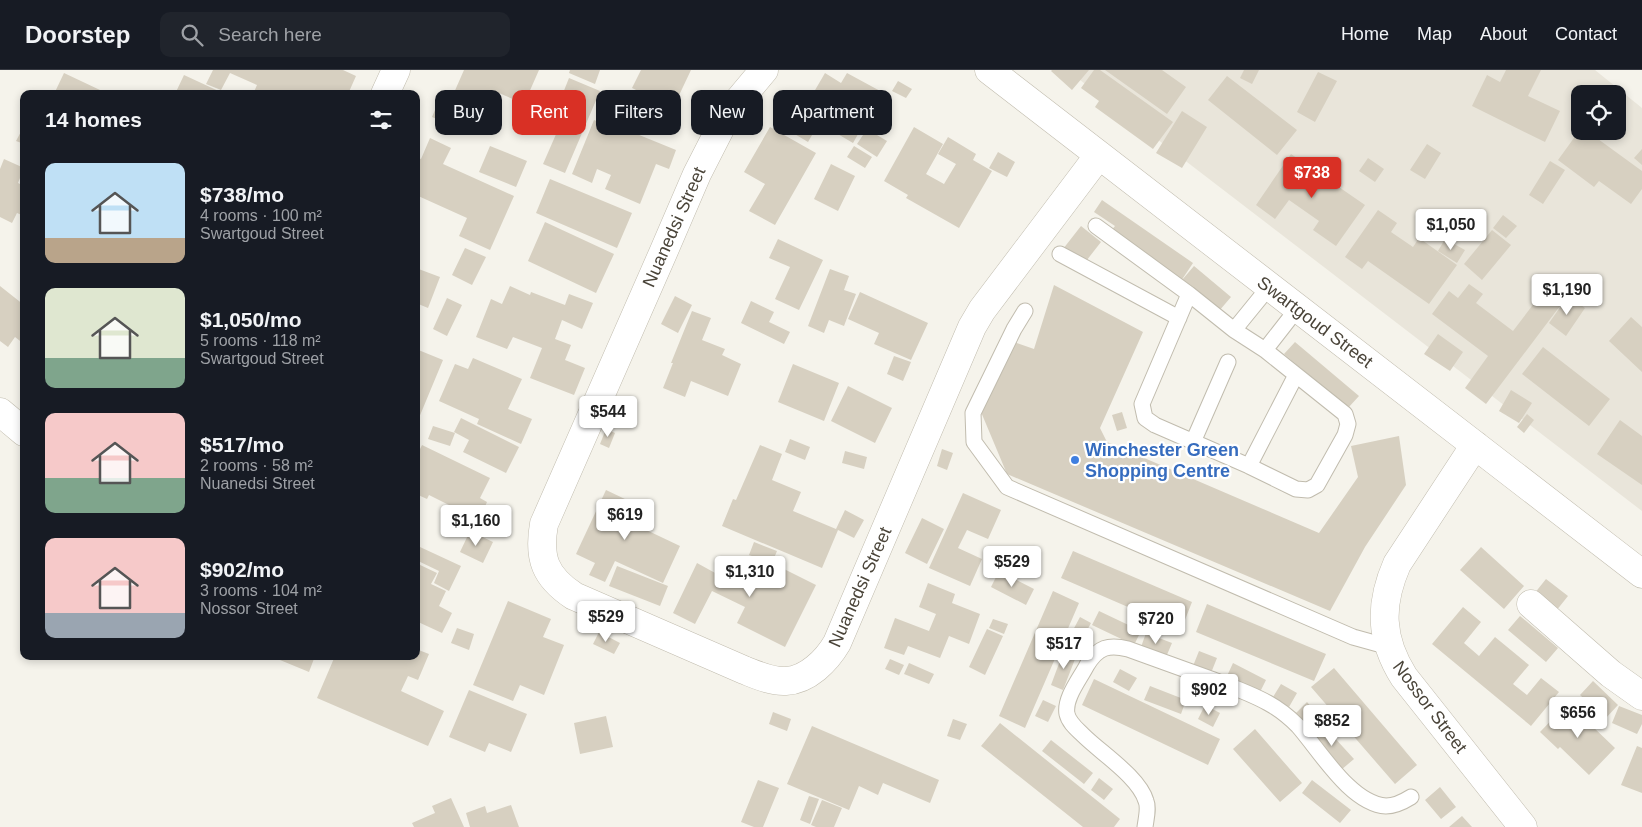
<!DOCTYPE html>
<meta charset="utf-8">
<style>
:root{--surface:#171b24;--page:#20242c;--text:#f1f3f6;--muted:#9ea1a6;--line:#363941;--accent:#d93025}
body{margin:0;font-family:Arial,sans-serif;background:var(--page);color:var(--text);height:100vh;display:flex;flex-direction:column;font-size:19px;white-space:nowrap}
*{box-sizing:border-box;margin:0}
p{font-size:16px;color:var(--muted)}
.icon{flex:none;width:28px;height:28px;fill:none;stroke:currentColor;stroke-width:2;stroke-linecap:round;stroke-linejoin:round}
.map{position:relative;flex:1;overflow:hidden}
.drawer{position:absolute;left:20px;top:20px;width:400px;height:570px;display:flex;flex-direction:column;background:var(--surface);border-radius:10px;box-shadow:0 2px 8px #0003}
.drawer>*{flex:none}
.top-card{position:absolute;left:435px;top:20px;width:475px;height:45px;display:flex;gap:10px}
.tools{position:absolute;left:1571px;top:15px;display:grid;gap:10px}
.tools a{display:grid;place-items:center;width:55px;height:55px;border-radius:10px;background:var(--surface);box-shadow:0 2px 8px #0003;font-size:25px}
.price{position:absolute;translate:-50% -42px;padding:0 11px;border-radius:5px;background:#fff;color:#222;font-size:16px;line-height:32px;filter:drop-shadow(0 1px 2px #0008)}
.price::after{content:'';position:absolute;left:50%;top:30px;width:15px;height:11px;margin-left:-8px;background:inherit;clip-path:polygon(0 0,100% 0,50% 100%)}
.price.on{background:var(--accent);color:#fff}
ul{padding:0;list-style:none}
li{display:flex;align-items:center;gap:15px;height:125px;padding:0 25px}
li span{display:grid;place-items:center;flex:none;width:140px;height:100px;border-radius:10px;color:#555}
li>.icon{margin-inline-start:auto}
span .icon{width:60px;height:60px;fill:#fffc;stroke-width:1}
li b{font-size:21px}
h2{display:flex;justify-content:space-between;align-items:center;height:60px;padding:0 25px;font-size:21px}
.pill{padding:0 18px;border-radius:10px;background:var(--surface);box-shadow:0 2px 8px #0003;font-size:18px;line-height:45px}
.pill.on{background:var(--accent);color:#fff}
header{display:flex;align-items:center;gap:30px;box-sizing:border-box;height:70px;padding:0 25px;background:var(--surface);border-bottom:1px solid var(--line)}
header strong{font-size:24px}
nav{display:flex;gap:28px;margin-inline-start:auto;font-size:18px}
.search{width:350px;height:45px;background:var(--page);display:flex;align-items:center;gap:12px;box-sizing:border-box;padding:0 18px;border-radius:10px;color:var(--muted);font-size:19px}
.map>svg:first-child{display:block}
</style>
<header>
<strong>Doorstep</strong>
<div class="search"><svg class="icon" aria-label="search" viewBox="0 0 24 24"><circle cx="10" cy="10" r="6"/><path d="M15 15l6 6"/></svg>Search here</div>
<nav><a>Home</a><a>Map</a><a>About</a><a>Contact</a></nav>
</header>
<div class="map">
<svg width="1642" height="757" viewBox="0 0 1642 757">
<rect width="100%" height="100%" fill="#f5f3eb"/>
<path fill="#e9e5da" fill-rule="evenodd" d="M1067,0H1595L1642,38V441ZM1580,24H1618V61H1580Z"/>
<path fill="#d7d0c1" d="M213,0H343L356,6L348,24H253L257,15L230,3L221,20L206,14Z
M464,0H539L524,34L499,23L485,53L469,46L463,60L432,47L443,21L453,25Z
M570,0H600L595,14L569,3Z
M641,0H691L673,38L632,18Z
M1052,0H1089L1072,20L1051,1Z
M1094,0H1100L1173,52L1153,79L1095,37L1099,31L1081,18Z
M1105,0H1162L1186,17L1167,44Z
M1244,0H1259L1252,14L1240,8Z
M1506,0H1541L1528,26L1560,41L1545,72L1472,36L1487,5L1500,12Z
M1318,2L1337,11L1315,52L1297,42Z
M64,3L100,20L98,24H54Z
M825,3L841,13L847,3L882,22L853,73L819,53L808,72L788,60L795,48L787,43L799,21L811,27Z
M184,5L225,24H175Z
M1227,6L1297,60L1277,85L1208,30Z
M569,8L600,21L565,103L543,94L557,62L549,58Z
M898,11L912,19L906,28L892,21Z
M1182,41L1207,57L1182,98L1156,83Z
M594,50L625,63L627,60L676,80L669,99L656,94L640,134L605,119L611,105L597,99L592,113L572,104Z
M24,56V74L16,71Z
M770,57L816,83L775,155L749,141L765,114L744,102Z
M914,57L943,74L926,104L944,114L956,94L938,84L948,67L976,84L973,90L992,101L959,158L906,128L908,125L884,111Z
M867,59L887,71L877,87L857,74Z
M1579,61H1587L1642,101V119L1631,134L1599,111L1594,117L1558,90Z
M430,68L451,78L443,94L514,126L490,180L459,166L467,148L416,125V87L421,89Z
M1427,74L1441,83L1425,109L1410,100Z
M490,76L527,91L516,117L479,102Z
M854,76L872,87L865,98L847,87Z
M1642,79V95L1634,88Z
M998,82L1015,92L1007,107L989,98Z
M1291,84L1365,135L1336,176L1313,160L1319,151L1289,130L1275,149L1256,135Z
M1368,88L1384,99L1375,112L1359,101Z
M4,89L24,98L18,113L24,116V146L17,143L12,153L0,147V99Z
M1550,91L1565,100L1543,134L1529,125Z
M831,94L855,106L838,141L814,129Z
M550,109L632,143L617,178L536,143Z
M1102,130L1193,193L1181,211L1110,162L1115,156L1094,142Z
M1378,140L1397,153L1391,162L1413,177L1419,168L1457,195L1429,234L1368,191L1362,199L1345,187Z
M1503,145L1517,156L1506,168L1493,158Z
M545,152L614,184L596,223L528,191Z
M1081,156L1101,172L1083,195L1063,179Z
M1492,160L1511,175L1482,210L1464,194Z
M778,169L823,190L799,240L775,229L790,197L769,188Z
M1445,169L1465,180L1457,193L1438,181Z
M465,178L486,187L472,215L452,205Z
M1194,196L1231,227L1219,241L1182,210Z
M416,198L440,207L428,238L416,233Z
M830,199L849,206L844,220L856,224L844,256L829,250L824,263L808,256Z
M1469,214L1483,224L1476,233L1513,261L1548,215L1566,228L1486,334L1465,318L1488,286L1432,244L1449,221L1458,228Z
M1054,215L1143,262L1100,358L1107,372L1319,463L1358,407L1351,376L1399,366L1406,415L1365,477L1330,541L1007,404L981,342L1014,272L1034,279Z
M0,216L24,235V274L15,267L8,277L0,271Z
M510,216L530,225L531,222L565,235L569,224L593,233L582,259L562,250L555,269L571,275L565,290L585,298L574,325L530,308L542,278L513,267L507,279L476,267L491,229L502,234Z
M860,222L928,253L911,290L874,274L879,263L848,249Z
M675,226L692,235L678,263L661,254Z
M1568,226L1585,238L1566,266L1549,253Z
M447,228L462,235L447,266L433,259Z
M751,231L774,242L769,252L790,262L784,274L741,253Z
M692,241L711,248L702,270L725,279L722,285L741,294L728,326L691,311L685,327L663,318L673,293H671Z
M1631,247L1642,257V302L1609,271Z
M1438,264L1463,282L1450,301L1424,284Z
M1295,272L1359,326L1348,338L1284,284Z
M1543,277L1610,329L1589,356L1522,304Z
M416,279L443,290L416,355Z
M894,286L911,292L903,311L887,304Z
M473,288L522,309L508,339L532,349L521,374L477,354L479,349L439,331L455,294L468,299Z
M793,294L839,313L824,351L778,332Z
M848,316L892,338L875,373L831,351Z
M1511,320L1532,333L1519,353L1499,341Z
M1122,342L1127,358L1117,361L1112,345Z
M1527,344L1534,350L1524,363L1517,357Z
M461,348L519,377L506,403L463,382L469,370L454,362Z
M1620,350L1642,366V415L1597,384Z
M433,356L455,363L450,376L428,369Z
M606,359L615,363L609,378L600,374Z
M790,369L810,377L805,390L785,382Z
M422,375L490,408L480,428L487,432L479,450L429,425L427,429L416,424V387Z
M760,375L782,384L772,410L801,422L793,441L836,459L845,440L864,450L854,468L838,460L822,498L722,456L733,429L736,430Z
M942,379L953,383L947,400L937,396Z
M845,381L867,387L864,399L842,393Z
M606,420L648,440L640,457L680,476L663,513L615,491L605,512L589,505L595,493L576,484Z
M963,423L1001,440L988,469L967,460L958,478L982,489L970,516L929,498Z
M922,448L944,459L927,494L905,483Z
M470,461L493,472L483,493L460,482Z
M754,472L777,481L772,493L749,485Z
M420,477L461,496L449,521L434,513L439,501L416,490V485Z
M1481,477L1524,516L1504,539L1460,500Z
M1073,481L1192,532L1181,560L1061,508Z
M725,489L771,512L778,496L816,515L785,577L737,553L745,537L712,521L695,554L673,543L697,493L717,504Z
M416,493L437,503L431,514L446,521L439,536L452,543L442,563L416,551Z
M617,496L668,516L660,536L609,516Z
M999,501L1034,519L1026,535L991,517Z
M1546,509L1568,526L1556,541L1534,524Z
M928,513L955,524L952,533L980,544L969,574L949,566L940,588L908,576L904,585L884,578L895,548L929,561L936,544L919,537Z
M1053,521L1079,533L1025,658L999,646Z
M508,531L551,549L543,567L564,575L544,625L520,615L513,631L473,615Z
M1207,534L1326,584L1314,611L1196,562Z
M1463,537L1481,552L1464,573L1479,586L1495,567L1529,595L1513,614L1527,625L1541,608L1559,622L1531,656L1432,574Z
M1099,541L1141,561L1134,575L1092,555Z
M1520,546L1558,578L1546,592L1508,560Z
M1080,547L1091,553L1083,568L1072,562Z
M993,549L1008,554L1004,564L989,558Z
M457,558L474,564L469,580L451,573Z
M987,559L1003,566L985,605L969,597Z
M599,562L620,573L614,584L593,574Z
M1146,563L1172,573L1166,587L1141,577Z
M416,579L429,584L418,610L408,606L401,621L444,641L428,676L317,628L335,586H416Z
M1064,580L1077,584L1063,620L1051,615Z
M1199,581L1217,588L1211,603L1193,596Z
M281,586H315L309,602L280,590Z
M890,589L904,595L899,605L885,599Z
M909,593L934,604L929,614L904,604Z
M1233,593L1266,610L1260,622L1227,606Z
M1334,598L1417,695L1395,714L1311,617Z
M1120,599L1137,608L1129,621L1113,612Z
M1094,609L1220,669L1208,695L1082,635Z
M1593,611L1618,635L1605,649L1580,625Z
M1281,614L1297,623L1289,637L1273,627Z
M1150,616L1186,630L1181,644L1144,630Z
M469,620L527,644L511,682L489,673L485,682L449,667Z
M1043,630L1056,636L1048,652L1035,646Z
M1307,632L1319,646L1306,657L1295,644Z
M1568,633L1615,678L1589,705L1560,677L1558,679L1540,662Z
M1205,635L1220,643L1213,657L1198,649Z
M1619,636L1642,645V654L1637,664L1612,653Z
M773,642L791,649L787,661L769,654Z
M606,646L613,677L580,684L574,653Z
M953,649L967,654L960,670L947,666Z
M1000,653L1120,749L1114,757H1083L981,676Z
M1322,654L1354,689L1341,700L1310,665Z
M812,656L939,710L930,733L883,713L878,725L859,716L849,740L787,714Z
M1255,659L1302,713L1280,732L1233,679Z
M1051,670L1093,703L1084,714L1042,681Z
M1637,676L1642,678V723L1621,715Z
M1099,708L1113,719L1104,730L1091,720Z
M758,710L779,718L763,757H754L741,752Z
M1312,710L1351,740L1340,753L1302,723Z
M1440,717L1456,737L1441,749L1425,730Z
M809,726L819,729L810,754L800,750Z
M451,728L464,757H414L412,753L435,743L432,736Z
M822,730L842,738L834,757H816L811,755Z
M511,735L519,757H470L466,743L485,736L487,743Z
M1462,746L1472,757H1449Z"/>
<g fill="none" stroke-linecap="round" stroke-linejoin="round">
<defs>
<path id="service" d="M1096,156L1189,224L1234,260L1265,280L1345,344L1348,354L1345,365L1317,415L1308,420L1296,419L1249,396L1155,355L1145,348L1142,334L1189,224
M1060,184L1179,248
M1025,241L1014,259L973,343L974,372L1007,417L1353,567L1389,577
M1234,260L1269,217
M1265,280L1297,239
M1193,372L1228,292
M1249,396L1296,305
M1145,757C1146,749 1149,738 1146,731C1139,707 1101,683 1083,665C1077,659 1069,653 1067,644C1064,628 1080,609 1087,595C1098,577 1109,574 1128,579C1156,589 1184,599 1211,609C1230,616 1250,623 1268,633C1279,639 1289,647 1298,656C1320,681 1351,734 1386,736C1395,736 1403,732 1411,727"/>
<path id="minor" d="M764,0L738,31L721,57L697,104L663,183L544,454C538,488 545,507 574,526L744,600C757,605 772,612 786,611C808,610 827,590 837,573L972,257L982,240L1099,85
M989,0L1642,504
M385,24L396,0
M0,342L24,362
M1475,375L1397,494C1379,535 1380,569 1404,607L1523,757
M1531,534L1611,604L1642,626"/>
</defs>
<use href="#service" stroke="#c1bcae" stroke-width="17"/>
<use href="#minor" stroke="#c1bcae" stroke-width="29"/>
<use href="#service" stroke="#fff" stroke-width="15"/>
<use href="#minor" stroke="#fff" stroke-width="28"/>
</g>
<circle fill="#3f7fe0" stroke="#fff" stroke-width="2" cx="1075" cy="390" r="5"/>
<g text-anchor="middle" stroke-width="4.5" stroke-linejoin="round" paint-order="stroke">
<g font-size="18" fill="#4a4439" stroke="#fff">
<text transform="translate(674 157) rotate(-66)" y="6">Nuanedsi Street</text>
<text transform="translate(1315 252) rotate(37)" y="6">Swartgoud Street</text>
<text transform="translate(860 517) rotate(-66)" y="6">Nuanedsi Street</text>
<text transform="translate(1430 637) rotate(53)" y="6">Nossor Street</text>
</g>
<g font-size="18" font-weight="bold" fill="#366cbe" stroke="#fff" text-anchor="start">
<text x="1085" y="386">Winchester Green<tspan x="1085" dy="21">Shopping Centre</tspan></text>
</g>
</g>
</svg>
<div class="tools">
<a><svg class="icon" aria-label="locate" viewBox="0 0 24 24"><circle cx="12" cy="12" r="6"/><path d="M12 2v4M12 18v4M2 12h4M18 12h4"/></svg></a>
</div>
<b class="price on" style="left:1312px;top:129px">$738</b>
<b class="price" style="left:1451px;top:181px">$1,050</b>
<b class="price" style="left:1567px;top:246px">$1,190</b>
<b class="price" style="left:608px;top:368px">$544</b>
<b class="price" style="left:625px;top:471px">$619</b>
<b class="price" style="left:476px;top:477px">$1,160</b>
<b class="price" style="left:1012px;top:518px">$529</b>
<b class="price" style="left:750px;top:528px">$1,310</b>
<b class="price" style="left:606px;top:573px">$529</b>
<b class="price" style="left:1156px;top:575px">$720</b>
<b class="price" style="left:1064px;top:600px">$517</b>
<b class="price" style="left:1209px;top:646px">$902</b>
<b class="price" style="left:1578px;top:669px">$656</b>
<b class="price" style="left:1332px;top:677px">$852</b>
<div class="top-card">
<a class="pill">Buy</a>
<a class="pill on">Rent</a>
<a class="pill">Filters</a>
<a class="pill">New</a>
<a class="pill">Apartment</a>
</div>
<section class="drawer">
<h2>14 homes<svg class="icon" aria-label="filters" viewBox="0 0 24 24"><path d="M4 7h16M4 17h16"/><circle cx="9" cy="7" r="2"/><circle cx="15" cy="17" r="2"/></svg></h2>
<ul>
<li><span style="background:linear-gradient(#bfe0f5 75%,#b9a48a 0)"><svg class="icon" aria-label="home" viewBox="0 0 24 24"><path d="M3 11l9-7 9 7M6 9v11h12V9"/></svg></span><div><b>$738/mo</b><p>4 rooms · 100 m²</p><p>Swartgoud Street</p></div></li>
<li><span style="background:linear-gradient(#dfe7d0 70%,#7fa58c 0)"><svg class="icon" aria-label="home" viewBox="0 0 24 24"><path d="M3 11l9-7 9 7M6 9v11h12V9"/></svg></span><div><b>$1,050/mo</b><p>5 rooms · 118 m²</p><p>Swartgoud Street</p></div></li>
<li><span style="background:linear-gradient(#f6c9c9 65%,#7fa58c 0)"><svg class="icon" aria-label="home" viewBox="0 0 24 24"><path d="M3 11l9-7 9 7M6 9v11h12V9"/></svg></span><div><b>$517/mo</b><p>2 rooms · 58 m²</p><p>Nuanedsi Street</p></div></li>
<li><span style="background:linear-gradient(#f6c9c9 75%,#9aa5b1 0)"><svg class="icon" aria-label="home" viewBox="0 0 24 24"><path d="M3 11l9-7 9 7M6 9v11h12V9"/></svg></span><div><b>$902/mo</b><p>3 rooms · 104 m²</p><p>Nossor Street</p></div></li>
</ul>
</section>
</div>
